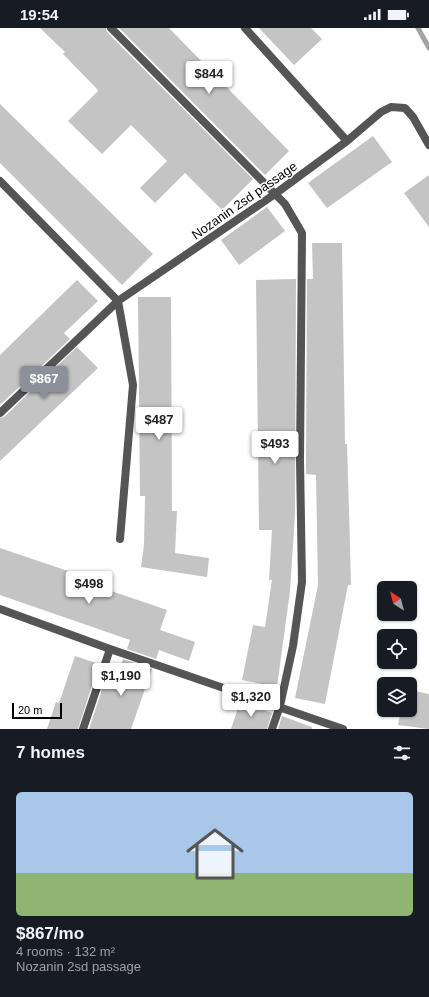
<!DOCTYPE html>
<meta charset="utf-8">
<style>
:root{--surface:#171b24;--page:#242831;--text:#f1f3f6;--muted:#9ea1a6;--line:#363941;--accent:#8c9099}
body{margin:0;font-family:Helvetica,sans-serif;background:var(--page);color:var(--text);height:100vh;display:flex;flex-direction:column;font-size:15px;white-space:nowrap}
*{box-sizing:border-box;margin:0}
p{font-size:13px;color:var(--muted)}
.icon{flex:none;width:22px;height:22px;fill:none;stroke:currentColor;stroke-width:2;stroke-linecap:round;stroke-linejoin:round}
.map{position:relative;height:701px;overflow:hidden}
.panel{display:flex;flex-direction:column;background:var(--surface);flex:1}
.panel>*{flex:none}
.needle{width:26px;rotate:324deg}
.buttons{position:absolute;left:377px;top:553px;display:grid;gap:8px}
.buttons a{display:grid;place-items:center;width:40px;height:40px;border-radius:6px;background:var(--surface);box-shadow:0 1px 3px #0004;font-size:20px}
.scale{position:absolute;left:12px;bottom:10px;width:50px;box-sizing:border-box;padding-left:4px;border:2px solid #000;border-top:0;font-size:11px;line-height:14px;white-space:nowrap;color:#000;-webkit-text-stroke:3px #fff;paint-order:stroke}
.price{position:absolute;translate:-50% -34px;padding:0 9px;border-radius:4px;background:#fff;color:#222;font-size:13px;line-height:26px;filter:drop-shadow(0 1px 2px #0008)}
.price::after{content:'';position:absolute;left:50%;top:24px;width:12px;height:9px;margin-left:-6px;background:inherit;clip-path:polygon(0 0,100% 0,50% 100%)}
.price.on{background:var(--accent);color:#fff}
ul{padding:0;list-style:none}
li{display:grid;align-content:center;gap:8px;height:212px;padding:0 16px}
li+li{border-top:1px solid var(--line)}
li span{display:grid;place-items:center;height:124px;border-radius:6px;color:#555}
li>.icon{margin-inline-start:auto}
span .icon{width:72px;height:72px;fill:#fffc;stroke-width:1}
li b{font-size:17px}
h2{display:flex;justify-content:space-between;align-items:center;height:48px;padding:0 16px;font-size:17px}
.status{display:flex;justify-content:space-between;align-items:center;height:28px;padding:0 20px;background:var(--surface);direction:ltr}
.status svg{height:11px;fill:currentColor}
.map>svg:first-child{display:block}
</style>
<div class="status"><b>19:54</b><svg viewBox="0 0 49 12"><path d="M0 12V9h3v3zM5 12V6h3v6zM10 12V3h3v9zM15 12V0h3v12zM26 1h20v11H26zM47 4h2v5h-2z"/></svg></div>
<div class="map">
<svg width="429" height="701" viewBox="0 0 429 701">
<rect width="100%" height="100%" fill="#fff"/>
<g fill="none" stroke-linecap="round" stroke-linejoin="round">
<path stroke="#a3a3a3" stroke-width="5" d="M418,0L429,20"/>
</g>
<path fill="#c4c4c4" d="M40,0H106L107,4L253,151L222,182L185,145L155,175L140,160L167,133L131,97L102,126L68,93L98,63L97,61L63,26L65,24Z
M119,0H169L289,123L265,147Z
M259,0H311L322,11L294,37Z
M0,76L153,226L122,257L0,135Z
M373,108L392,134L327,180L308,155Z
M429,147V199L404,165Z
M267,179L285,203L239,237L221,212Z
M312,215H342L345,416H347L350,516L351,557H348L325,676L295,670L318,557L316,447L306,446V432L307,251H313Z
M296,251L295,487L290,563L277,659L242,652L253,597L265,599L272,552H269L272,502H259L256,252Z
M77,252L98,273L64,305L70,311L0,377V327Z
M138,269H171L172,483H177L175,525L209,530L207,549L141,539L144,517L145,468H140Z
M77,319L98,340L0,433V390L4,389Z
M0,520L71,544L70,549L167,582L160,602L195,614L189,633L159,622L156,631L127,621L130,612L0,567Z
M75,628L99,636L78,701H47L56,674L59,675Z
M123,631L152,641L131,701H89L109,640L119,643Z
M410,662L429,666V701L398,697L401,682H410Z
M240,674L272,685L267,701H231Z
M282,688L312,699V701H278Z"/>
<g fill="none" stroke-linecap="round" stroke-linejoin="round">
<path stroke="#555" stroke-width="8" d="M111,0L285,176L302,205L300,432L302,554L293,618L280,678L272,701
M245,0L347,113
M0,153L118,273L133,357L120,511
M0,385L118,273L275,166L347,113L381,84L391,79L405,80L413,89L429,117
M0,581L110,621L343,701
M83,701L110,621"/>
</g>
<g text-anchor="middle" stroke-width="3" stroke-linejoin="round" paint-order="stroke">
<g font-size="13" fill="#000" stroke="#fff">
<text transform="translate(244 172) rotate(-35)" y="5">Nozanin 2sd passage</text>
</g>
</g>
</svg>
<div class="buttons">
<a><svg class="needle" viewBox="-14 -14 28 28"><path d="M0-13l5 13h-10z" fill="#e53935"/><path d="M0 13l5-13h-10z" fill="#9ea1a6"/></svg></a>
<a><svg class="icon" aria-label="locate" viewBox="0 0 24 24"><circle cx="12" cy="12" r="6"/><path d="M12 2v4M12 18v4M2 12h4M18 12h4"/></svg></a>
<a><svg class="icon" aria-label="layers" viewBox="0 0 24 24"><path d="M12 4l9 5-9 5-9-5zM3 14l9 5 9-5"/></svg></a>
</div>
<div class="scale">20 m</div>
<b class="price" style="left:209px;top:67px">$844</b>
<b class="price on" style="left:44px;top:372px">$867</b>
<b class="price" style="left:159px;top:413px">$487</b>
<b class="price" style="left:275px;top:437px">$493</b>
<b class="price" style="left:89px;top:577px">$498</b>
<b class="price" style="left:121px;top:669px">$1,190</b>
<b class="price" style="left:251px;top:690px">$1,320</b>
</div>
<section class="panel">
<h2>7 homes<svg class="icon" aria-label="filters" viewBox="0 0 24 24"><path d="M4 7h16M4 17h16"/><circle cx="9" cy="7" r="2"/><circle cx="15" cy="17" r="2"/></svg></h2>
<ul>
<li><span style="background:linear-gradient(#a9c7e8 65%,#8fb573 0)"><svg class="icon" aria-label="home" viewBox="0 0 24 24"><path d="M3 11l9-7 9 7M6 9v11h12V9"/></svg></span><div><b>$867/mo</b><p>4 rooms · 132 m²</p><p>Nozanin 2sd passage</p></div></li>
</ul>
</section>
